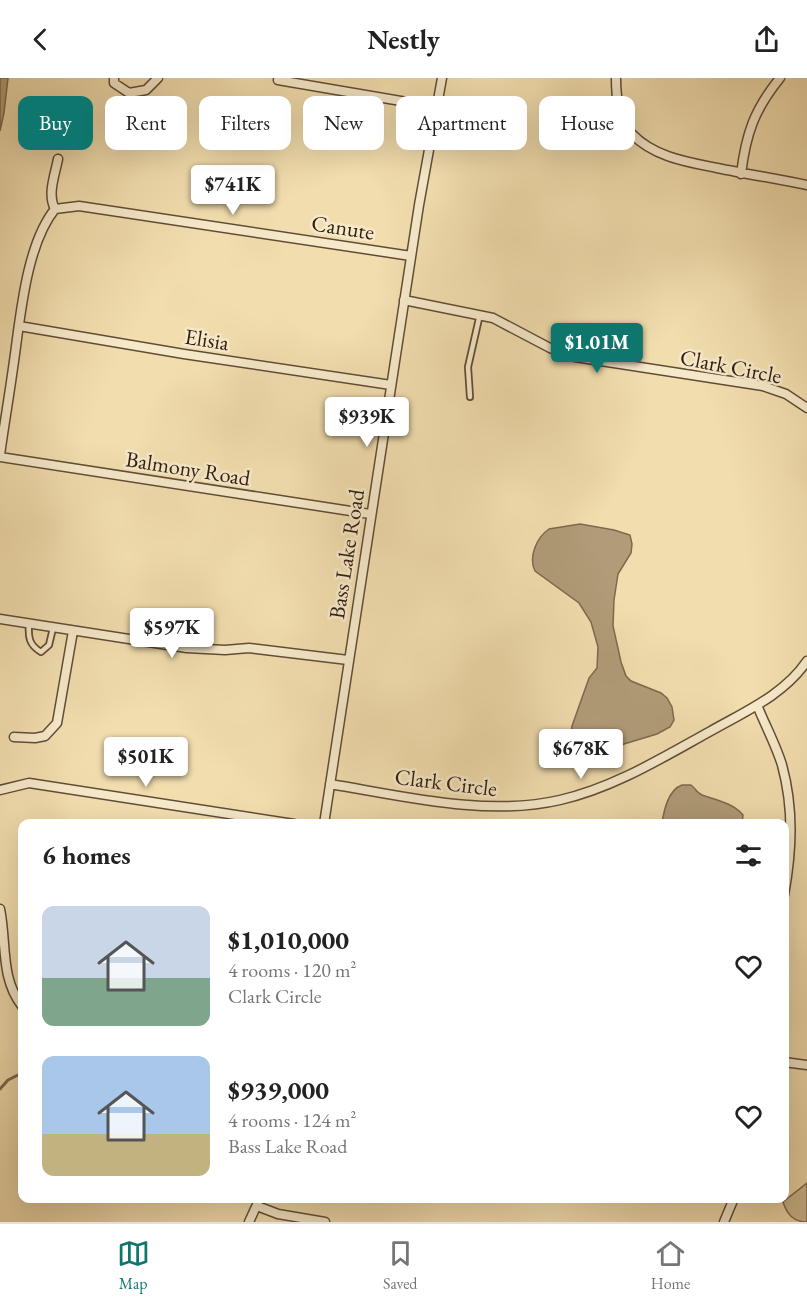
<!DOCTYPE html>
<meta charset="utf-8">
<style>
:root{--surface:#fff;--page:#f6f6f6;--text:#222;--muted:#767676;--line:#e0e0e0;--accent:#0f766e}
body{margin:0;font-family:"EB Garamond",serif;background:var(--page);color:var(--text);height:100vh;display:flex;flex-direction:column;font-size:22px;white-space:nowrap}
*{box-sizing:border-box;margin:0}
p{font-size:20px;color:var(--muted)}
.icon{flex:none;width:33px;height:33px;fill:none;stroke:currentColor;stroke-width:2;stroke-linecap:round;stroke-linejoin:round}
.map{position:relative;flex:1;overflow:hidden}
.side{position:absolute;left:18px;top:741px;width:771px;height:384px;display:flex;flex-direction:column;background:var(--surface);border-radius:12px;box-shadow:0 6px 24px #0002}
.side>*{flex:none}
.banner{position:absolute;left:18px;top:18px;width:771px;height:54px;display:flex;gap:12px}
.price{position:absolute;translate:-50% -51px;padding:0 14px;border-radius:6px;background:#fff;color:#222;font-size:20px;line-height:39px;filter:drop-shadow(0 2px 3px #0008)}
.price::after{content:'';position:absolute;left:50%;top:36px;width:18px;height:14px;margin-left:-9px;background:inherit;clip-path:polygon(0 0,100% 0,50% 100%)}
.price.active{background:var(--accent);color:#fff}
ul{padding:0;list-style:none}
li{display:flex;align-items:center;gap:18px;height:150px;padding:0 24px}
li span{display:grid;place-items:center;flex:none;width:168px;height:120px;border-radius:12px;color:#555}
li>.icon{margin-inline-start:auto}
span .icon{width:72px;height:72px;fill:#fffc;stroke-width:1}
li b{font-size:26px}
h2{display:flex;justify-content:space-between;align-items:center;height:72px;padding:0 24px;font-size:26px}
.pill{padding:0 21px;border-radius:12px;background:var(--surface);box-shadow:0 6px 24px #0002;font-size:21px;line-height:54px}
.pill.active{background:var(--accent);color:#fff}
header{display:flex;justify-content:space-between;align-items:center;height:78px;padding:0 24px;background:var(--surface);font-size:27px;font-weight:700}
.dock{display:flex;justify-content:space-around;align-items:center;height:84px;border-top:2px solid var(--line);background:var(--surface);font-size:16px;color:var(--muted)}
.dock a{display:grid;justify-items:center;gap:3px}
.dock .active{color:var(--accent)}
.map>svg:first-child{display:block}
</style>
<header><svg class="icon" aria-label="back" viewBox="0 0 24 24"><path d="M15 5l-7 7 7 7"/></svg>Nestly<svg class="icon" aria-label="share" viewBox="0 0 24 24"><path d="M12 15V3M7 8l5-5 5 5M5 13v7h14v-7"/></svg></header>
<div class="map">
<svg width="807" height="1144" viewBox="0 0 807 1144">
<rect width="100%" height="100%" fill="#f1ddae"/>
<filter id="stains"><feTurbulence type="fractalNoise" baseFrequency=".00333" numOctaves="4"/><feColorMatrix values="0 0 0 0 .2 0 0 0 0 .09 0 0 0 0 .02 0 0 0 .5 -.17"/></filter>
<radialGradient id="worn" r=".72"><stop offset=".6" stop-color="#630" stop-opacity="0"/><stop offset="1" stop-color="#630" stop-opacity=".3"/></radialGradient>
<path fill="#d0bc93" stroke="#806c50" stroke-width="1.5" d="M807,1105V1144C793,1144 787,1136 783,1124Z"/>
<path fill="#b09c78" stroke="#7d694e" stroke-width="1.5" d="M0,0H8L4,35L0,53Z
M580,446L614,452L630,457L632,466L631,475L618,496L614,522L613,548L621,584L626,598L631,603L661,615L667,620L672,629L674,642L670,649L657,656L624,666L610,674L575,672L572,670L570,659L572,648L589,600L597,590L598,569L591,544L579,525L535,493C528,479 537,459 549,451Z
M682,707H691C695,710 697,715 702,717C716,722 733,725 743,737L742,745H662C664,732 668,712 682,707Z"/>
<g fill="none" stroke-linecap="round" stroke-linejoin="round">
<path stroke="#7d694e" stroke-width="3" d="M0,1011L8,1002L22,995"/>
<defs>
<path id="lane" d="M470,319L468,289L480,236
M29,546C28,559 29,567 41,574L49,567L53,550"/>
<path id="street" d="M114,0V5L129,15L146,12L158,0
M616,0C616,19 618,41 632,56C654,79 687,84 717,90C747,96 777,101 807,107
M278,2L436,29
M741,96C746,56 754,32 780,0
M55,131L79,128L411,178
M55,131C47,116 55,97 58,81
M404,222L493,240L550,270L575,279L763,308L786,316L807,330
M19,248L184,276L391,307
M0,377C4,348 9,319 13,290C20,244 25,168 55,131
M0,379L370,436
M0,541L187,570L225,572L249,570L348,582
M757,627C765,647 776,667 782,687C794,731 792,773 784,817
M14,659L35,660L45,658L57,645L73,553
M330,706C403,718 487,739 560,722C613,710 662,680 709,654C744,634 784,617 807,583
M0,712L29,705L294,746
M324,746L419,127L442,0
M0,831C7,865 0,900 22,928
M784,984L807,987
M257,1128L278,1136L325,1144
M249,1144L260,1120
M724,1144L734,1120"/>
</defs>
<use href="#lane" stroke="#614d36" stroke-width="8"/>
<use href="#street" stroke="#614d36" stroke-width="11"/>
<use href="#lane" stroke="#f6e9ca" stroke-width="4.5"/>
<use href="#street" stroke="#f6e9ca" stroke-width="8"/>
</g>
<g text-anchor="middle" stroke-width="5" stroke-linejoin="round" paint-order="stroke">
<g font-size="22" fill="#311d0e" stroke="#f6e9ca">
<text transform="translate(343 149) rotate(9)" y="8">Canute</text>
<text transform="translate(207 261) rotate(9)" y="8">Elisia</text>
<text transform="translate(731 288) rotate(11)" y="8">Clark Circle</text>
<text transform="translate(188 390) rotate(9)" y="8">Balmony Road</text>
<text transform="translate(346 476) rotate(-81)" y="8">Bass Lake Road</text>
<text transform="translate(446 704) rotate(7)" y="8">Clark Circle</text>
</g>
</g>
<rect width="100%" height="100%" filter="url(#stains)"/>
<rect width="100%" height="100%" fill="url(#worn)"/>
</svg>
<b class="price" style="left:233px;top:138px">$741K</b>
<b class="price active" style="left:597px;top:296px">$1.01M</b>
<b class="price" style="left:367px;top:370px">$939K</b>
<b class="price" style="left:172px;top:581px">$597K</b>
<b class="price" style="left:581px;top:702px">$678K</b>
<b class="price" style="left:146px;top:710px">$501K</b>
<div class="banner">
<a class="pill active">Buy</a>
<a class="pill">Rent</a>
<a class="pill">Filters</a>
<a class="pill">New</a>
<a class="pill">Apartment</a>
<a class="pill">House</a>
</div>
<section class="side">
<h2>6 homes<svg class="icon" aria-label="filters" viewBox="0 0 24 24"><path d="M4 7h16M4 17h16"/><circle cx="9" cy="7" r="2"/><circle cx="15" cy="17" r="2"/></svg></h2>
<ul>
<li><span style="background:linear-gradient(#c9d6e8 60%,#7fa58c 0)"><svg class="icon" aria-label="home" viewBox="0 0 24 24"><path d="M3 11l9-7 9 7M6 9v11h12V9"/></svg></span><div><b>$1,010,000</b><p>4 rooms · 120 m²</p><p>Clark Circle</p></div><svg class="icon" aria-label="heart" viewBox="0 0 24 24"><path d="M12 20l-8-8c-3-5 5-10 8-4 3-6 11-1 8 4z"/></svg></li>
<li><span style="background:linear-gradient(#a9c7e8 65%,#c2b280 0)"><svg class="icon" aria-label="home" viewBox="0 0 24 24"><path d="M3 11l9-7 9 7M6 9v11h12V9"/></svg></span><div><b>$939,000</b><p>4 rooms · 124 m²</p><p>Bass Lake Road</p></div><svg class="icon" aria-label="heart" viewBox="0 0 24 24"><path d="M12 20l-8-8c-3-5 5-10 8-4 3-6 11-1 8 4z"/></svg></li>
</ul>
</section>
</div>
<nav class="dock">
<a class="active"><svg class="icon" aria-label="map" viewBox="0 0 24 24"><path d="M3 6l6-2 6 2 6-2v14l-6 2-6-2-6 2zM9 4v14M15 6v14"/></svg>Map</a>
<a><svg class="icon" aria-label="saved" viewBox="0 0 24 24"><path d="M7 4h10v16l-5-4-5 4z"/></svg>Saved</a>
<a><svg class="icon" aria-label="home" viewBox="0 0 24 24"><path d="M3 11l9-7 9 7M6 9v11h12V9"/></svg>Home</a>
</nav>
